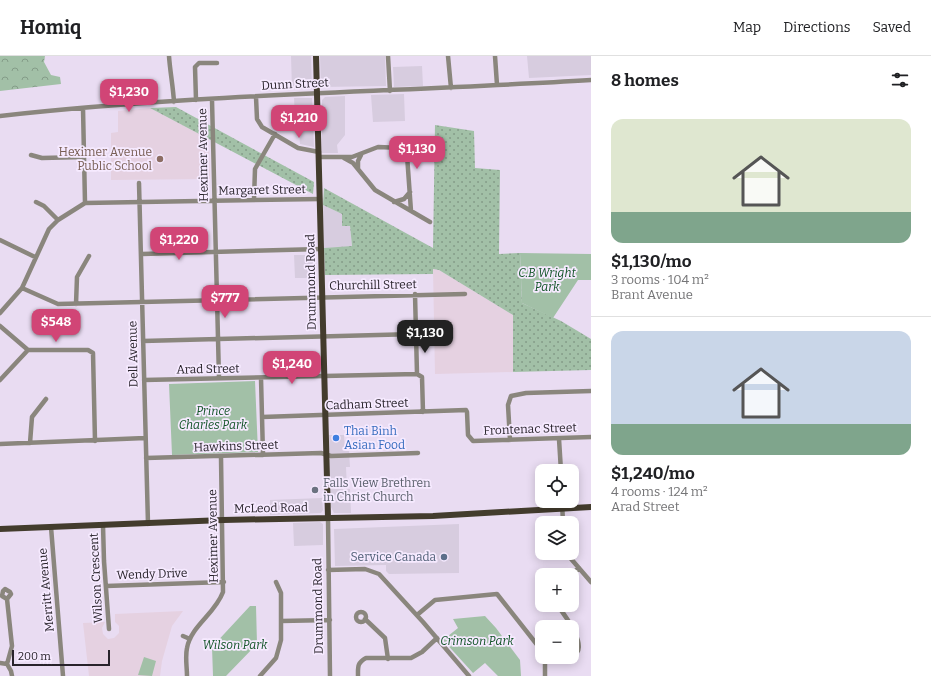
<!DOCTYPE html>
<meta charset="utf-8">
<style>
:root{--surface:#fff;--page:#f2f2f2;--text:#202124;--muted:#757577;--line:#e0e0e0;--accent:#d14576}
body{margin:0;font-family:Bitter,serif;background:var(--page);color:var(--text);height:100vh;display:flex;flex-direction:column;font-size:15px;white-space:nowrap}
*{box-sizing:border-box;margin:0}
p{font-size:13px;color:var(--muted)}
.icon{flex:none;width:22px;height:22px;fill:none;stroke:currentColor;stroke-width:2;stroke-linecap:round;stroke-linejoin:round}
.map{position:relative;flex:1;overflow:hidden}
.details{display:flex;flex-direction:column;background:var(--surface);width:340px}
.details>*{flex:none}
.controls{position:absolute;left:535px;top:408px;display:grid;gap:8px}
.controls a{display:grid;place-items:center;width:44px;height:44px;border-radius:8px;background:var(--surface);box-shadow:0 2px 10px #0003;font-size:20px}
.scale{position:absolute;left:12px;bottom:10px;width:98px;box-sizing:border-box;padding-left:4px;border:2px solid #28232b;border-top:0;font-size:11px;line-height:14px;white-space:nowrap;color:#28232b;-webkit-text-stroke:3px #f6eaff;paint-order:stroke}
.price{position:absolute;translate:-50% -34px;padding:0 9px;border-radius:8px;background:var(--accent);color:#fff;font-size:13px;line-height:26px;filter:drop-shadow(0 1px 2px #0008)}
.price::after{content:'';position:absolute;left:50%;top:24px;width:12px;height:9px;margin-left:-6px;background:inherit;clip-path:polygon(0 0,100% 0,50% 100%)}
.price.active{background:#222;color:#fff}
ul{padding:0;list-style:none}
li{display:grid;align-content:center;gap:8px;height:212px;padding:0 20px}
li+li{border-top:1px solid var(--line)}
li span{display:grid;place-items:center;height:124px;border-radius:12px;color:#555}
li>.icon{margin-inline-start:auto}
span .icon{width:72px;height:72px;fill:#fffc;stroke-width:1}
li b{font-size:17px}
h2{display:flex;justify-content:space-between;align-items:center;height:48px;padding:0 20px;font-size:17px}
header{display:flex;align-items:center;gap:24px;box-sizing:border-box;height:56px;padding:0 20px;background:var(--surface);border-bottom:1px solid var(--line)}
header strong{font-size:19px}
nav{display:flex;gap:22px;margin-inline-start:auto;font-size:14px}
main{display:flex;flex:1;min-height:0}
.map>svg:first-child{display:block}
</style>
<header>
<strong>Homiq</strong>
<nav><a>Map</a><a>Directions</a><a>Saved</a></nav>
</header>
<main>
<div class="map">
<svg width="591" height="620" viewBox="0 0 591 620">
<defs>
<pattern id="grass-dots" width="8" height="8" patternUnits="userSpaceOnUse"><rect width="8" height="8" fill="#a2c0a7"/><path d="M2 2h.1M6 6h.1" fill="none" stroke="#849c88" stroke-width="1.8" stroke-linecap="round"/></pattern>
<pattern id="forest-crowns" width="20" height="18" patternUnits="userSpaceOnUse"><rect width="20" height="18" fill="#a2c0a7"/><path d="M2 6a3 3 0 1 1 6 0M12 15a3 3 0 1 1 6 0" fill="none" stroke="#849c88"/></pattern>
</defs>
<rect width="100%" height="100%" fill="#e9dcf2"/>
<path fill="#d7ccdf" d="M291,0H311L312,33H292Z
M320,0H385L386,30L321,31Z
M527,0H591V19L529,22Z
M422,10L423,30L394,31L393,11Z
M404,38L405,65L373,66L371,39Z
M345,40V79L337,89L338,97H322V44L325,41Z
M294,42H312L314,91L300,88L298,62L295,61Z
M323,149L342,158L350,170L352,191L324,192Z
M294,199H316L317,237H310L309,222H295Z
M329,379H344L345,395H349L350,411H346L347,433H350L351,457H334L330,449Z
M322,442L323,454L321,457L270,459V444Z
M320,466L323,468V489L294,490L293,467Z
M459,468V517L389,518L386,515V509L335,510L334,473Z"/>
<path fill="#e5d1e1" d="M150,52L209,83L210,123L111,124V77L118,76V55Z
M433,213L439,214L513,259V316L435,318Z
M183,555L172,570L162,605L160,620H89L83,567L105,566L102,572L103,578L108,583L114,582L119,577V570L115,566V558Z"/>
<path fill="url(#grass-dots)" d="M176,51L314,126L313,138L150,52Z
M435,69L474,75L475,112L500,114L499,198L520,197L522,247L561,265L591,283V314L513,316V259L439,214L433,213V218L325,219L324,192L352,190L350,170H342V158L323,149L324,132L433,192Z"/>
<path fill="url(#forest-crowns)" d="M0,0H45L44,6L51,19L60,21L61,28L0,35Z"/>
<path fill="#a2c0a7" d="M520,197L591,198V224H578L553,262L522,247Z
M255,325L258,396L172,399L169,328Z
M250,550H256L257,588L226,620H213L212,591Z
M485,560L496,572L520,604L521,620H498L485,607L473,617L443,584L458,572L453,563Z
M144,601L156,605L152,620L138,619Z"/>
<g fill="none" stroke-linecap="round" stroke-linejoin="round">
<path stroke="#8a867d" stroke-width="4.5" d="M169,0C170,15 173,30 174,46
M388,0L390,35
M448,0L451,32
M495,0L497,29
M256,41L257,63L262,71L298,92L319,96
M196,44L195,11L199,7H217
M212,44L219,322
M83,52L85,147
M0,60C196,38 394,36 591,24
M31,99L42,102L84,101
M319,101H352L378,91L403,92L407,99L411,155
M344,102L353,107L375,134L430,166
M358,112V105L361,99
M139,127L148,468
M254,143L255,113L275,78
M36,146L44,150L58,164
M394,146L404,143L410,136
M85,147L320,143
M0,184L35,201
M142,198L321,193
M22,232L58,248L465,238
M415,238L417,318
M76,248L77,221L89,200
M0,257L22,232L49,173L58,164L85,147
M0,270L28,294H88L93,297L95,385
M143,285L416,278
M261,322L263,399
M0,324L28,294
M144,324L417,318L422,321L423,356
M262,361L466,354L467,356L468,379L473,385L591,381
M559,383L561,415
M510,384L508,349L511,340L526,337L591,335
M30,387L32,361L46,343
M0,388L145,382
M146,402L321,397L331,400L418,397
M562,445L563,467
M328,462L330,620
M103,469L104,505L109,573
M51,471L63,620
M566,497L591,526
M328,514L365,513L379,518L423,566L469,620
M570,519L579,512
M106,530L224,526
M557,549C565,559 591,595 572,599
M356 561a5 5 0 1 1 10 0a5 5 0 1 1-10 0Z
M417,559L435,544L497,538L542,595
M365,563L385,582L388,603
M281,565L330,564
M183,580L190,583
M545,601V620
M0,607L7,608L11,615L12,620
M7,608L12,590L7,543L11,538L10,536L5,533L3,535L2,540L7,543
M187,620C187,611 185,601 187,592C191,570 215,558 223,536L221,401
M260,620L276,602L281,584V537L276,526
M358,620C358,611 357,607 366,602H411L422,596L437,582"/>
<path stroke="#433c2d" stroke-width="6" d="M316,0L328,462
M0,473L223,464L433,460L591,451"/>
</g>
<circle fill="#8d6e63" stroke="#f6eaff" stroke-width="1.5" cx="160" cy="103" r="4"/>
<circle fill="#3f7fe0" stroke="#f6eaff" stroke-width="1.5" cx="336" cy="382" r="4"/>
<circle fill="#6b7280" stroke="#f6eaff" stroke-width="1.5" cx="315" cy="434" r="4"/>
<circle fill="#5c6f8a" stroke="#f6eaff" stroke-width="1.5" cx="444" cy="501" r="4"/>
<g text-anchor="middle" stroke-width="3.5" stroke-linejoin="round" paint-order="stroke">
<g font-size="12" fill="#28232b" stroke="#f6eaff">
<text transform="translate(295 28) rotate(-3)" y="4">Dunn Street</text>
<text transform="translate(203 99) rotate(-91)" y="4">Heximer Avenue</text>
<text transform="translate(262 134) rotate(-1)" y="4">Margaret Street</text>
<text transform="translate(311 226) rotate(-91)" y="4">Drummond Road</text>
<text transform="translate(373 229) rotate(-1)" y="4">Churchill Street</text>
<text transform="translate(133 298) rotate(-91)" y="4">Dell Avenue</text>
<text transform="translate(208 313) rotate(-1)" y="4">Arad Street</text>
<text transform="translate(367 348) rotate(-2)" y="4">Cadham Street</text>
<text transform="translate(530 373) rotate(-2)" y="4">Frontenac Street</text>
<text transform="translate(236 390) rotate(-2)" y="4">Hawkins Street</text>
<text transform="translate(271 452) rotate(-1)" y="4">McLeod Road</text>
<text transform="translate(213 480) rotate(-91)" y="4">Heximer Avenue</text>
<text transform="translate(152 518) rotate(-2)" y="4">Wendy Drive</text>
<text transform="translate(96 522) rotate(-93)" y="4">Wilson Crescent</text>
<text transform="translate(46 534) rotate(-95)" y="4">Merritt Avenue</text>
<text transform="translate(318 550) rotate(-91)" y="4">Drummond Road</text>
</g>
<g font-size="12" fill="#785e54" stroke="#f6eaff" text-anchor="end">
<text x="152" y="100">Heximer Avenue<tspan x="152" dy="14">Public School</tspan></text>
</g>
<g font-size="12" font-style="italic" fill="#105326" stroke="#f6eaff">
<text x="547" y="221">C.B Wright<tspan x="547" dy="14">Park</tspan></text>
<text x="213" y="359">Prince<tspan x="213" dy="14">Charles Park</tspan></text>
<text x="477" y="589">Crimson Park</text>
<text x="235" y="593">Wilson Park</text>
</g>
<g font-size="12" fill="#366cbe" stroke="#f6eaff" text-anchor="start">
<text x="344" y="379">Thai Binh<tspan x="344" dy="14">Asian Food</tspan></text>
</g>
<g font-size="12" fill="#5b616d" stroke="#f6eaff" text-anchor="start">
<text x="323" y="431">Falls View Brethren<tspan x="323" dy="14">in Christ Church</tspan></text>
</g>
<g font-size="12" fill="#4e5e75" stroke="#f6eaff" text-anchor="end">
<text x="436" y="505">Service Canada</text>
</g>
</g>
</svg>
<div class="controls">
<a><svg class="icon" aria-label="locate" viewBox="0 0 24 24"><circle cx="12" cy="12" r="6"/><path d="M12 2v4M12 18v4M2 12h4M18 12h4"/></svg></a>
<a><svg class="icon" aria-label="layers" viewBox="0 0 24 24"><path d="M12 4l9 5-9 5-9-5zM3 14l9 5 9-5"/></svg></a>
<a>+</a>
<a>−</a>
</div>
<div class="scale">200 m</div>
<b class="price" style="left:129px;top:57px">$1,230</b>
<b class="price" style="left:299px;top:83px">$1,210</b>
<b class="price" style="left:417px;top:114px">$1,130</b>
<b class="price" style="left:179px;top:205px">$1,220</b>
<b class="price" style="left:225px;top:263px">$777</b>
<b class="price" style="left:56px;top:287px">$548</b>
<b class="price active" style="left:425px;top:298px">$1,130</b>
<b class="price" style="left:292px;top:329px">$1,240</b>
</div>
<section class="details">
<h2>8 homes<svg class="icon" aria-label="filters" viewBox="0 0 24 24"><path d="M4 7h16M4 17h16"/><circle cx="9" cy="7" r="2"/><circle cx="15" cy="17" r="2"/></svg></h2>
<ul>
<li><span style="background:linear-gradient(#dfe7d0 75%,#7fa58c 0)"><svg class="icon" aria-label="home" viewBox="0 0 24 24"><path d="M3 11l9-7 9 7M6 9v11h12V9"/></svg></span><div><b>$1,130/mo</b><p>3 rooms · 104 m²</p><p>Brant Avenue</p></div></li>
<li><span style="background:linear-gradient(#c9d6e8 75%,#7fa58c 0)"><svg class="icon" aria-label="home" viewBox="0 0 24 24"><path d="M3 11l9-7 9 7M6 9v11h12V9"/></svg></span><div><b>$1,240/mo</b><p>4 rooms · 124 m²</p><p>Arad Street</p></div></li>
</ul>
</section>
</main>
